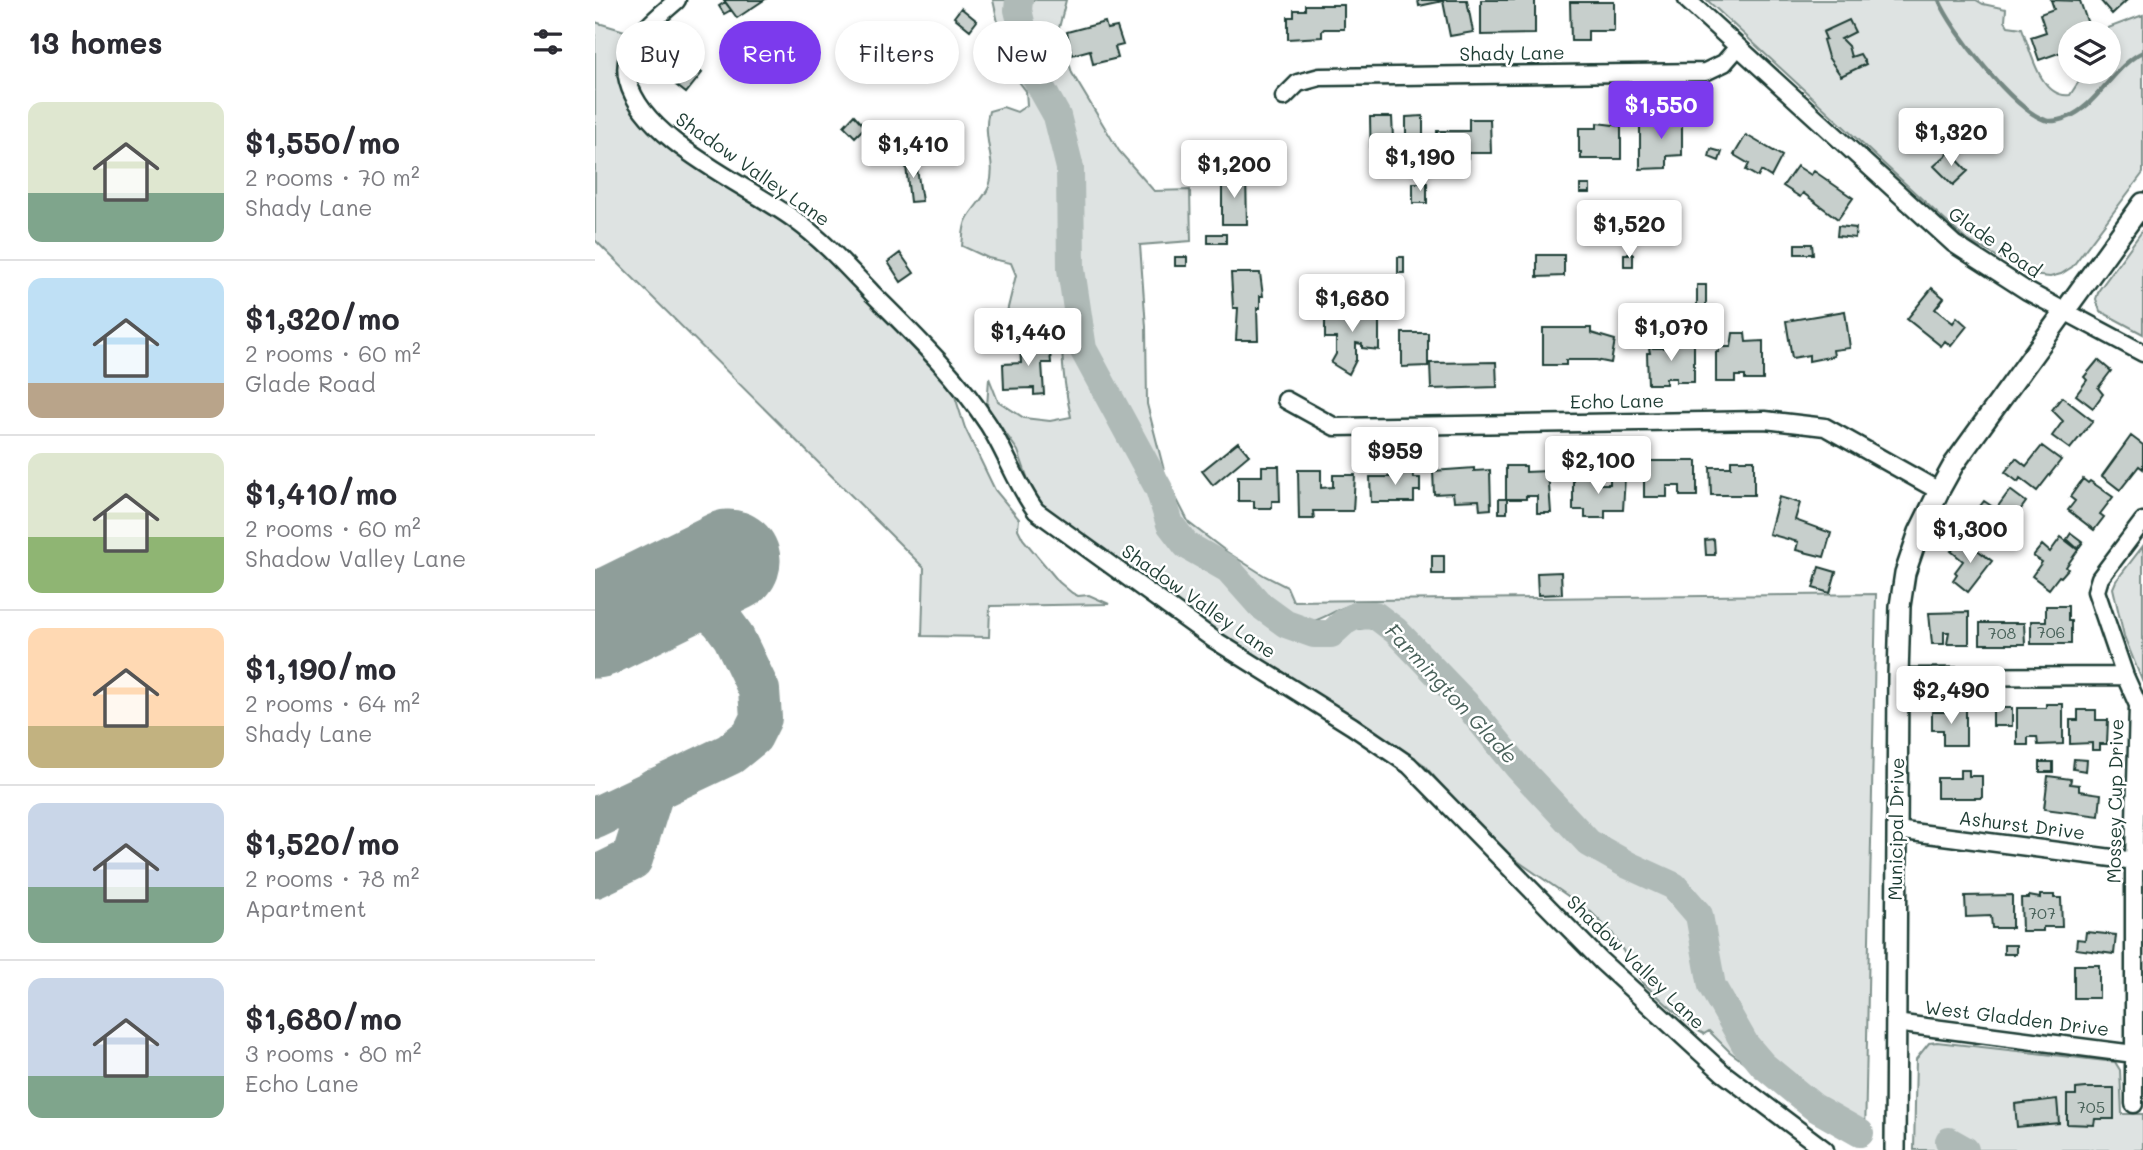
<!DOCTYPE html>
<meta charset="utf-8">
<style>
:root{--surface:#fff;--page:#f7f7f7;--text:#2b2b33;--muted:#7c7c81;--line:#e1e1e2;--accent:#7c3aed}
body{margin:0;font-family:Mali,sans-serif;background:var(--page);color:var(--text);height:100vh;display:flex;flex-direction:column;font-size:26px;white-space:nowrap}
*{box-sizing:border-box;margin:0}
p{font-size:23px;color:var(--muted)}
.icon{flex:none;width:38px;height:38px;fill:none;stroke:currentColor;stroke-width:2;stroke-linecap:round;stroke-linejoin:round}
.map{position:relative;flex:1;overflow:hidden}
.sheet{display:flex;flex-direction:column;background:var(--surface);width:595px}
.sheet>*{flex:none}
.banner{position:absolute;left:21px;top:21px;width:665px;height:63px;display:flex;gap:14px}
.controls{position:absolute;left:1463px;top:21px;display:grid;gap:14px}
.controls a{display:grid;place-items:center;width:63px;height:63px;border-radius:50%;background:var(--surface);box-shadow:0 4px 10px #0003;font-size:35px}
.price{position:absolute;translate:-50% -60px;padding:0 16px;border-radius:7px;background:#fff;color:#222;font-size:23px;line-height:46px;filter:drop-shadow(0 2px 4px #0008)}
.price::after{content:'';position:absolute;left:50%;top:42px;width:21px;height:16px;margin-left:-10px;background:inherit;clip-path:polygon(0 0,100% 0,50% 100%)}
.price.selected{background:var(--accent);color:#fff}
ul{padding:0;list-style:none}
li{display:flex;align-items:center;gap:21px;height:175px;padding:0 28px}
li+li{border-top:2px solid var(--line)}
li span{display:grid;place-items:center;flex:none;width:196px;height:140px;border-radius:14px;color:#555}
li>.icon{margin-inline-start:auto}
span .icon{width:84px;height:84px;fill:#fffc;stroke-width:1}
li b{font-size:30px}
h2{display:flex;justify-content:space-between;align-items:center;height:84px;padding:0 28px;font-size:30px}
.pill{padding:0 24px;border-radius:32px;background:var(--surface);box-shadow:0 4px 10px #0003;font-size:24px;line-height:63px}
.pill.selected{background:var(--accent);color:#fff}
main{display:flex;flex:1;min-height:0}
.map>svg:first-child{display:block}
</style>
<main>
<section class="sheet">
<h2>13 homes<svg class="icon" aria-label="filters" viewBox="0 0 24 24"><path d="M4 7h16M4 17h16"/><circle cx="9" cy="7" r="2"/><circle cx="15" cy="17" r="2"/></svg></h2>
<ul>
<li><span style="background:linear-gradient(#dfe7d0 65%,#7fa58c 0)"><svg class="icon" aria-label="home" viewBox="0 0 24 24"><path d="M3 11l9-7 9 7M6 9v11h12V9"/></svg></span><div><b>$1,550/mo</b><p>2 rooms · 70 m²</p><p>Shady Lane</p></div></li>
<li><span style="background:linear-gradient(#bfe0f5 75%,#b9a48a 0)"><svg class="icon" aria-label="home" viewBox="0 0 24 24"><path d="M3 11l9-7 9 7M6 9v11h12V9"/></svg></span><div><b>$1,320/mo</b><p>2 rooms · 60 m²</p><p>Glade Road</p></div></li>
<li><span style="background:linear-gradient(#dfe7d0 60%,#8fb573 0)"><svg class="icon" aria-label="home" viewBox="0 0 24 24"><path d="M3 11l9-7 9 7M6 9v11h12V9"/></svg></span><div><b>$1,410/mo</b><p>2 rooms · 60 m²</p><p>Shadow Valley Lane</p></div></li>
<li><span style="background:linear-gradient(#ffd9b3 70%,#c2b280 0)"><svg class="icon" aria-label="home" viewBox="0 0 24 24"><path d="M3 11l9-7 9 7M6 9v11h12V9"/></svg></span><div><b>$1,190/mo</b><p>2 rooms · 64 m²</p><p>Shady Lane</p></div></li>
<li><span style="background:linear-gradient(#c9d6e8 60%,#7fa58c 0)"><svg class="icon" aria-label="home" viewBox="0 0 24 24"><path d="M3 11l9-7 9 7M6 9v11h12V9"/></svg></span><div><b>$1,520/mo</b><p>2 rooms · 78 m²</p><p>Apartment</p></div></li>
<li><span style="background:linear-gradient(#c9d6e8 70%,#7fa58c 0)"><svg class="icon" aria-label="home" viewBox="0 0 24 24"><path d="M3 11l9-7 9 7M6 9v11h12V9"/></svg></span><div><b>$1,680/mo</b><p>3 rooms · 80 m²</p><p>Echo Lane</p></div></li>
</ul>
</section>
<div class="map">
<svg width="1548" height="1150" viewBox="0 0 1548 1150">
<rect width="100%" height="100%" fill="#fff"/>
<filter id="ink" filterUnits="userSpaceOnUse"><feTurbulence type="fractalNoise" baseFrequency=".0143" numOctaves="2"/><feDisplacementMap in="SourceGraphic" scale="14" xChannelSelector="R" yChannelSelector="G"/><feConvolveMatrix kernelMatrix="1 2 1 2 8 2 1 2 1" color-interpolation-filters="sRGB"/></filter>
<g filter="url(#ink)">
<path fill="#dee3e2" stroke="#7e908b" stroke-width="2" d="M398,0H420L419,16L439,83L458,115L472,168L474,269L486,351L560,488L574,528L588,547L628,569L649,590L664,612L703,637L728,644L742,641L762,629L772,628L784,630L796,639L845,689L878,717L984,843L1079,894L1093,909L1101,920L1111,983L1126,1014L1160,1063L1245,1127L1265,1136V1130C1207,1093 1145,1055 1121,986C1108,943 1125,922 1087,887C1062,864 1019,859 992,836C977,823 965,805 951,790C927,763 903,737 881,708C854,675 826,638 791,614C743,581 727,646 685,613C680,610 679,605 676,601C669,593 660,586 653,580C631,563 602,553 584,531C573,517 570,498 563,482C549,451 532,422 517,393C503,367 489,344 485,315C482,300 479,284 478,269C476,236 481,202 478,169C476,150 471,126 463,109C448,74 425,40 429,0H471L464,28L477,73L524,151L559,191L595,190L596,241L545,245L551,327L552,404L571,478L594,523L632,552L670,576L692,587L698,601L1281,594L1270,1138L1252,1137L1135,1052L1114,1031L1109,1034L1098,1028L1048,983L1017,933L996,912L911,853L872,814L828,764L760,718L620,632L451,509L441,498L436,488L423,451L392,407L394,378L403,401L429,418L455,421L476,417C469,383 464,352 470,317L410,320L421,275L416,263L393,258L367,246C368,237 368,226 372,219C378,208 389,198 394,187C403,162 386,139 394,111L408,107L422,112L432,105L431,91L403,54L404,27Z
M1112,0H1381L1388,4L1411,9L1410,21L1413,26L1427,28C1435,49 1445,99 1475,95L1490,72H1514V33H1510L1513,28L1548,15V173L1477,267L1466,274L1455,277L1436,275L1370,239Z
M0,22L33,32C30,44 23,58 23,70C22,96 47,122 64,139L195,226L261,286L339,365L357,387L370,428L400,490L424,519L423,529L428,539L464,582L477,593L483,596L494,595L514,604L395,606L394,637L327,636L329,568L0,240Z
M1548,230V334L1505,311L1501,299L1504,290Z
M1548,546V683L1529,636L1518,588L1521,581Z
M1342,1042L1520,1062L1525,1070L1527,1114H1548V1150H1374L1356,1138L1353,1144L1363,1150H1319L1321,1059L1334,1043Z"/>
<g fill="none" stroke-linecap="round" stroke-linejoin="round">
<path stroke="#758883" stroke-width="4.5" d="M1344,0C1357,31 1418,109 1450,120C1455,122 1465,120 1471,118C1503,106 1517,67 1548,52"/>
<path stroke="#afbab7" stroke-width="28" d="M424,0L423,10L439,75L462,116L475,168L476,269L488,349L564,489L575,524L591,545L633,569L665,605L691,624L719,634H736L749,622L762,615H780L801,631L874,707L923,767L994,843L1033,865L1079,886L1104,915L1117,986L1150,1044L1168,1065L1219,1107L1265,1133
M1354,1141L1370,1150"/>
<path stroke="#8f9e9a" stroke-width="42" d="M0,818L135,754L157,736L166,718L164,690L138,636L127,621L106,602L86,597L61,598
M0,877L37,859L59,789"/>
<path stroke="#8f9e9a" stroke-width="103" d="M0,627L134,561"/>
</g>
<path fill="#c7cfcc" stroke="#1f3d34" stroke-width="2" d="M129,0H169L142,18Z
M823,0H872L878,32L855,36L848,1L824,6Z
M886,0H940V34L886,35Z
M1456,0L1485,1L1493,24L1490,25L1493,33H1475V49L1444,60L1436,37L1451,32L1445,14L1459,9Z
M1505,0H1532L1517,14Z
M130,2L136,10L129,14L124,6Z
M975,2H1019V31H993V41H976Z
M710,5H749V29H729L727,31V37L693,39V17H699V10H710Z
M366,8L382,21L375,30L359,17Z
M1254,20L1260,32L1246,39L1253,46L1256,57L1265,54L1271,64L1246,76L1233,57L1228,40L1231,39L1228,32Z
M510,22L512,29L522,27L528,45L520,47L523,58L498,64L495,50L477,55L472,32Z
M88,58L107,73L91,93L72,78Z
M1067,111H1087V155L1072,156V168L1045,169V124H1067Z
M259,115L270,127L260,137L249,126Z
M828,116V165H815L816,173L790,174L789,166H776L775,117H797L798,138H811V117Z
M874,119H895L896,153H873V159H858V153H842V131H874Z
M1002,123L1026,126V159H986V152H984V128H1002Z
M1151,135L1187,156L1176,177L1166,171L1163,177L1151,170L1154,164L1139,155Z
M1116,149L1127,152L1124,161L1114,157Z
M1355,152L1373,171L1358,185L1339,166Z
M320,156L327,201L315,202L310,157Z
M1202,166L1216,175L1219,171L1258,198L1243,219L1208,193L1205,197L1188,186Z
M627,175H651L652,224H627Z
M818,183H832V203H818Z
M985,185H995V193H985Z
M1243,226L1261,228L1260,238L1242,236Z
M613,234H631V243H613Z
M1200,244H1217L1218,254H1200Z
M305,253L319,273L306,282L293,262Z
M1029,254H1038V266H1029Z
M942,255H969V276L942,277Z
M580,257H592V266H580Z
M803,257H809V273H803Z
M636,273H665L668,296H665V308H662L663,340H641L643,308H638Z
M1102,285H1111V307H1102Z
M1337,288L1349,298L1340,309L1358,323L1362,317L1372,326L1356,346L1350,341L1346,346L1312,319Z
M784,309V350L767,348V344L761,343V360L754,374L736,363L741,354V338H730V310Z
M1250,311L1255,348L1238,350L1239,356L1214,361V355L1197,358L1191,321Z
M948,328H996V333L1020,340L1016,363L1001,360H971V365H948Z
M807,333H833V366L807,367Z
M1138,333H1150L1151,342L1168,341V380H1150V376H1140V382H1121V352H1124V347H1136Z
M454,341L456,363H447L449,394L439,395V388L409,389L408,364L426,363L425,343Z
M1067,343H1099V382H1081V378H1071V384H1053L1052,353H1055L1054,348H1068Z
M1503,360L1516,371L1503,388L1508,394L1498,408L1481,395L1492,380L1489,377Z
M901,362L902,387L836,389L835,363Z
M1467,397L1498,421L1475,449L1457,436L1468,421L1457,410Z
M1536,436L1548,445V469L1544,466L1525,490L1507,476Z
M643,442L654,455L618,485L607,471Z
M1447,446L1466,460L1442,491L1425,478L1423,482L1410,472L1421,458L1431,466Z
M1136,460H1159V495H1116L1115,467H1136Z
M1049,461H1102V496H1085V486H1072V497H1049Z
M667,466H684L685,501H677V508H659V501H643V476H667Z
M911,466H931V472L953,471L956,513H942V496H931V499H911Z
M879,468V471L895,470L896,509L885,510L884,500L859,501L858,493L839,494L838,471Z
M703,470H726V488L738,487V475H760L758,511H718L719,519H704Z
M818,470L819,478H825V491H819V502H776L775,477H795V471Z
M978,476H1000V484H1015V476H1030L1028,510H1010V518H990V510H978Z
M1488,479L1493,483L1495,481L1518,497L1505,514L1509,517L1499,530L1473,510L1480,501L1475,497Z
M1415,490L1431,502L1410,531L1394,520L1391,523L1379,514L1389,501L1401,509Z
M1184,497L1205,503L1200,520L1236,533L1229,557L1201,550L1203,542L1174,534Z
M904,499H912V513H904Z
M1476,533L1488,542L1483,549L1472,539Z
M1466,537L1483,550L1471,567L1473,569L1466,577L1464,576L1454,589L1437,576L1447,562L1438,556L1447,545L1455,552Z
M1119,539L1120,555H1111L1110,540Z
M1369,540L1397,561L1373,592L1358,580L1362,574L1360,572L1368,561L1356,551Z
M837,556H849V574H837Z
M1224,567L1241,572L1235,593L1218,588Z
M966,572L967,594L943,595L942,573Z
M1451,606H1473V621H1476V644H1436V621H1451Z
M1374,612V644H1352L1354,632H1349V644H1337L1334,613Z
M1385,623H1429L1430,644H1385Z
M1451,704H1468V744L1443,745L1442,737H1433V745H1422V708H1451Z
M1398,708H1417V726H1398Z
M1352,709H1371V745H1348V730H1337V712H1352Z
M1483,710H1501V720H1513L1512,744H1505V750H1497V743L1475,744V720H1483Z
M1479,759L1492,760L1491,771L1478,769Z
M1445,762H1458V772H1445Z
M1365,770H1374V776H1387V798H1342V778H1365Z
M1453,776L1476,779L1475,784L1484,785V791L1506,794L1504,816L1449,809Z
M1417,895V928H1397L1396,916L1371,917L1370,896Z
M1445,895H1459V898H1466L1467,927H1448V931H1427L1426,898H1434V896L1445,898Z
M1491,932L1521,935L1519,954L1481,949L1482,939L1490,940Z
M1409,945H1421V954H1409Z
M1479,965H1504V998H1479Z
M1491,1088H1519V1119H1500L1499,1125L1472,1124V1095H1481V1089Z
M1462,1099L1464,1123L1422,1127L1420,1104Z"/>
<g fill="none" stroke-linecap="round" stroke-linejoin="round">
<defs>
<path id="minor" d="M82,0C59,21 23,45 33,81C48,141 153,185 200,220C229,241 253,268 277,293C318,334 361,375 393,424C411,452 421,484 441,511L618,639L757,726L814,765L1006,961L1128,1073L1230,1150
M1092,0L1359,244L1432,291L1548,353
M689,97L703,83L725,77L1110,72L1129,63L1142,48
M691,400L740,427L1170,420L1230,427L1344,491
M1303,677L1530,676
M1301,830L1548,862
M1300,1023L1539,1054
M1539,1104V860L1543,705L1530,676L1501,591L1505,578L1548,521"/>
<path id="major" d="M1300,1150L1303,677L1305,606L1310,573L1324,532L1344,491L1359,464L1548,203"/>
</defs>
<use href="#minor" stroke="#1f3d34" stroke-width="21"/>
<use href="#major" stroke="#1f3d34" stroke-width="24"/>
<use href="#minor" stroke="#fff" stroke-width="16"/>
<use href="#major" stroke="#fff" stroke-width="19"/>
</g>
</g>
<g text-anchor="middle" stroke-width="5" stroke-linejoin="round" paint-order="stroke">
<g font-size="16" fill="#49625a">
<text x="1456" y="638">706</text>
<text x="1407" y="639">708</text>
<text x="1447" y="919">707</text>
<text x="1496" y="1113">705</text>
</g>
<g font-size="19" fill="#1f3d34" stroke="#fff">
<text transform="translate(917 53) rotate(-1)" y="7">Shady Lane</text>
<text transform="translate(158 169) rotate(35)" y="7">Shadow Valley Lane</text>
<text transform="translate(1400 242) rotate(35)" y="7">Glade Road</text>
<text transform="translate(1022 401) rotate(-1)" y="7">Echo Lane</text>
<text transform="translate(604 601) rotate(35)" y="7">Shadow Valley Lane</text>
<text transform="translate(1520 801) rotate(-89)" y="7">Mossey Cup Drive</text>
<text transform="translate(1427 825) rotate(7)" y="7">Ashurst Drive</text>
<text transform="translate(1301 829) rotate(-89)" y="7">Municipal Drive</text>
<text transform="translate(1041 962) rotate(44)" y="7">Shadow Valley Lane</text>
<text transform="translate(1422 1018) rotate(7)" y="7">West Gladden Drive</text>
</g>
<g font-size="21" font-style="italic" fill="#4a625b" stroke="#fff">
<text transform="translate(856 694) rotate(47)" y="7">Farmington Glade</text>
</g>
</g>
</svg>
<div class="controls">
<a><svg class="icon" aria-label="layers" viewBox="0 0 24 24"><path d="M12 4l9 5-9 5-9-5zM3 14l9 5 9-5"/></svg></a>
</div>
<b class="price selected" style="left:1066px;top:141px">$1,550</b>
<b class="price" style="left:1356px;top:168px">$1,320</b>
<b class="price" style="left:318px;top:180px">$1,410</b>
<b class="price" style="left:825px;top:193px">$1,190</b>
<b class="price" style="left:639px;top:200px">$1,200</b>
<b class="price" style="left:1034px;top:260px">$1,520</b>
<b class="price" style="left:757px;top:334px">$1,680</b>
<b class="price" style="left:1076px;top:363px">$1,070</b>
<b class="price" style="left:433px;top:368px">$1,440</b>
<b class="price" style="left:800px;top:487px">$959</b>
<b class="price" style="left:1003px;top:496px">$2,100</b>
<b class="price" style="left:1375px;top:565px">$1,300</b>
<b class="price" style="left:1356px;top:726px">$2,490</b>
<div class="banner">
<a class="pill">Buy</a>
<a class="pill selected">Rent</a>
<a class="pill">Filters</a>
<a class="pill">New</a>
</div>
</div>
</main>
